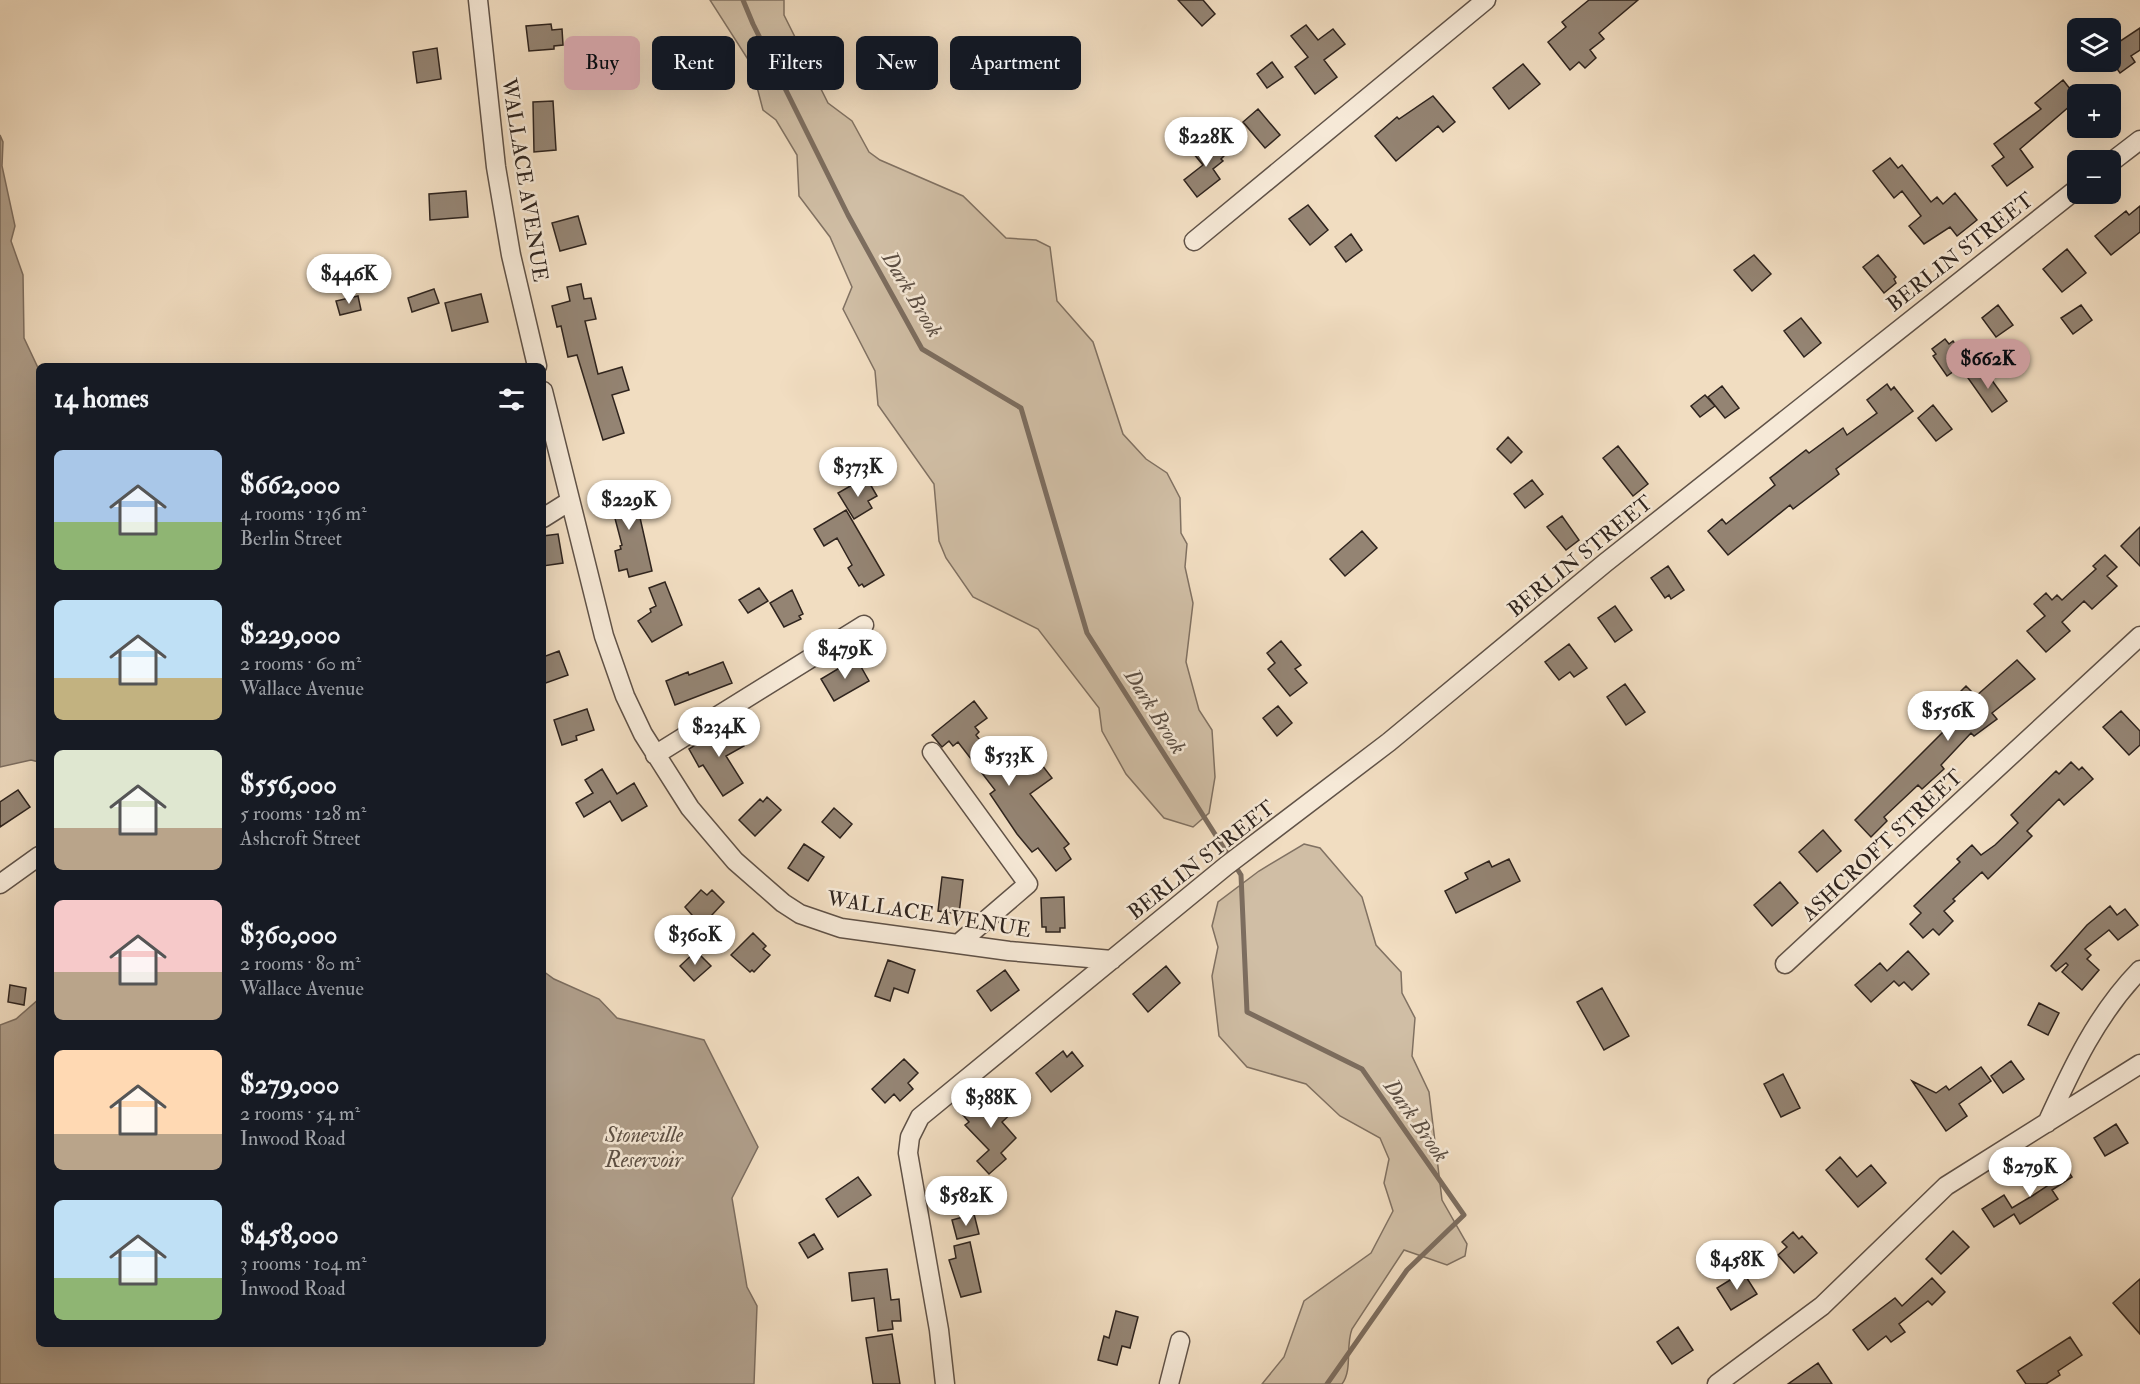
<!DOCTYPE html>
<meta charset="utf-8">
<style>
:root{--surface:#171b24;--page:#242831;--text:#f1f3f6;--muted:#9ea1a6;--accent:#c59692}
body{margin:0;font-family:"IM FELL Double Pica",serif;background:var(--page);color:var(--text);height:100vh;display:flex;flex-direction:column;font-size:22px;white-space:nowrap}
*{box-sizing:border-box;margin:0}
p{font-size:20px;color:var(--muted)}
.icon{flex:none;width:33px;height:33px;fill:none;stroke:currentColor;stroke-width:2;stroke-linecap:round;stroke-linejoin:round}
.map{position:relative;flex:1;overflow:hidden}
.sheet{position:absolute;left:36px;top:363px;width:510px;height:984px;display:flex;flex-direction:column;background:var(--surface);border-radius:9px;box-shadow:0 6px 24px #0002}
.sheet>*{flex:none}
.guide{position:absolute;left:564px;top:36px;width:570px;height:54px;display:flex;gap:12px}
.controls{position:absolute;left:2067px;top:18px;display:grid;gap:12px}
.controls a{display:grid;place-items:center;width:54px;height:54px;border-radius:9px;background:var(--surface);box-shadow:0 6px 24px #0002;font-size:30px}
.price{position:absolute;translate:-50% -51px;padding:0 14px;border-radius:21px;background:#fff;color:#222;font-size:20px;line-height:39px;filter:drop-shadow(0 2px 3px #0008)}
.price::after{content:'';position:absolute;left:50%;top:36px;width:18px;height:14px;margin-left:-9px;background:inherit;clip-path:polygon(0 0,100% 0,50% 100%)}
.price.on{background:var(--accent);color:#111}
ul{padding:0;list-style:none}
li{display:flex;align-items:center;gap:18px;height:150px;padding:0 18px}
li span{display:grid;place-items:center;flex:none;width:168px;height:120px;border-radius:9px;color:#555}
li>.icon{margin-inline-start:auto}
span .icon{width:72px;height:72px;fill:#fffc;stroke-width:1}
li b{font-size:26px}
h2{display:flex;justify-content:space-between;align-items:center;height:72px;padding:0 18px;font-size:26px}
.pill{padding:0 21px;border-radius:9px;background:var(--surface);box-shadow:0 6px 24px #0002;font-size:21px;line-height:54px}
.pill.on{background:var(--accent);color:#111}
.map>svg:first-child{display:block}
</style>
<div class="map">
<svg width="2140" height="1384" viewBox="0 0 2140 1384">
<rect width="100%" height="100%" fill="#f1ddc1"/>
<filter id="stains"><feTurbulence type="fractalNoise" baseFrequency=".00333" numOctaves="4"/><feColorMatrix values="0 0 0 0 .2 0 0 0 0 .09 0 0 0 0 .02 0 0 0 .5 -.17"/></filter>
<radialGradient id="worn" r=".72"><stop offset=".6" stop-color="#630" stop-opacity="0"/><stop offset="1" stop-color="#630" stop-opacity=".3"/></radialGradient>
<path fill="#d0bea5" stroke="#807162" stroke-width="1.5" d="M710,0H784V15L828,103L852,121L869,152L880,160L963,196L1006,238L1036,240L1050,247L1057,301L1093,342L1123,434L1146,459L1167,473L1180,498L1181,533L1187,544L1185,567L1193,603L1186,662L1199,710L1212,730L1215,777L1209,813L1193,827L1164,818L1126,774L1102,731L1099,708L1038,629L973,597L946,558L939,541L934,484L878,405L875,371L843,309L852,287L830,237L799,196L797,155L776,120L763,110L751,64Z
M1304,844L1320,848L1362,897L1376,945L1401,972L1402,993L1415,1018L1412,1056L1429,1092L1442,1200L1467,1244L1465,1256L1447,1265L1404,1250L1352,1329C1345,1347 1353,1369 1342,1384H1262L1284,1357L1304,1301L1371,1253L1393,1211L1384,1183L1389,1159L1380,1138L1340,1116L1306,1084L1247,1067L1219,1036L1212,976L1218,947L1212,926L1218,902L1259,871Z"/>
<path fill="#af9e8a" stroke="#7c6d5f" stroke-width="1.5" d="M0,135L3,142L2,166L15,226L11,241L23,275L24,338L39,370V762L31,760L0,767Z
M543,971L554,979L599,999L617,1018L704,1040L758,1147L732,1198L747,1287L757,1306L754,1384H0V1025L16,1019L39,999V1344H543Z"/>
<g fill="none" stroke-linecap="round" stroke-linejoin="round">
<path stroke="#7c6d5f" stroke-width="5" d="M743,0L753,24L848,215L922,349L1021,408L1087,633L1241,875L1247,1012L1362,1069L1464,1215L1407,1270L1327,1384"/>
</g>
<path fill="#948473" stroke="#2f241e" stroke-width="1.5" d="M1178,0H1203L1215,14L1202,26Z
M1589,0H1638L1599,33L1604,39L1590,50L1596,58L1585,68L1579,62L1570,70L1548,42L1566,27L1562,22Z
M551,24L552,30L562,29L563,45L554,46V49L529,51L526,26Z
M1306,25L1318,40L1333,29L1345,44L1324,60L1337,77L1315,94L1295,67L1308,57L1291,36Z
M2140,28V50L2131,56L2135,62L2120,73L2110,59V48Z
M437,48L441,79L417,83L413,52Z
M1272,62L1283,77L1267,88L1257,74Z
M1523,64L1540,84L1509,109L1493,88Z
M2063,80L2078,99L2020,149L2033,167L2007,186L1992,166L2004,157L1994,144L2041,109L2035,103Z
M1433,96L1455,122L1443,132L1438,126L1396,161L1375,136L1397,117L1399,119Z
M553,101L556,150L534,152L533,102Z
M1258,109L1280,135L1265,148L1243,122Z
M1212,138L1225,155L1221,159L1223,161L1213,169L1220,179L1197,197L1184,180L1203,165L1193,153Z
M1890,158L1898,168L1902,165L1931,202L1937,197L1943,204L1955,193L1977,220L1957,236L1950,227L1924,244L1909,226L1921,216L1902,191L1894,198L1873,171Z
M466,191L468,217L430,220L429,194Z
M1308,205L1328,230L1310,245L1289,219Z
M2140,206V232L2111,255L2095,236L2126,211L2129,215Z
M578,216L586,244L560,251L552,223Z
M1351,234L1362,250L1346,262L1335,247Z
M2067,249L2086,273L2062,292L2043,269Z
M1754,255L1771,274L1752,291L1734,270Z
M1878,255L1896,277L1894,279L1896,283L1884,293L1863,267Z
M581,284L584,299L591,298L596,319L585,321L598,374L622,367L629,390L612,395L624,433L603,440L577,355L568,357L561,326L557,327L552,306L570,301L567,287Z
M434,289L439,303L412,312L408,298Z
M481,294L488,322L452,331L445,303Z
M358,296L361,310L340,315L336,301Z
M1998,305L2013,325L1996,337L1982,318Z
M2081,305L2092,320L2073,334L2061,318Z
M1801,318L1821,343L1804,357L1784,331Z
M1945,339L1949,344L1953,341L1968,361L1947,376L1933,356L1936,354L1932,349Z
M1983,368L2007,401L1992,412L1968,378Z
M1887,384L1891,390L1894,387L1913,411L1836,469L1839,474L1793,509L1790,505L1728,555L1708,531L1722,519L1726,524L1775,485L1770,478L1806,450L1809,453L1843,428L1847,435L1877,413L1867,400Z
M1722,386L1739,408L1725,418L1708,397Z
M1705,395L1715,406L1700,417L1691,406Z
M1933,405L1952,429L1936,441L1918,418Z
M1508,437L1522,452L1511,463L1497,449Z
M1618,446L1648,484L1633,496L1603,458Z
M866,477L877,496L868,501L872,508L854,519L838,493Z
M1532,480L1543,494L1525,508L1514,494Z
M632,482L652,571L629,577L627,569L619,571L615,551L621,549L620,546L622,545L607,488Z
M846,510L884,575L864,587L862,584L859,586L848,568L852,565L837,538L824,546L814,529Z
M1562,516L1579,540L1566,550L1547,527Z
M2140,527V566L2121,546Z
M1362,531L1377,548L1345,576L1330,559Z
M558,534L563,563L543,566V536Z
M2105,555L2117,567L2107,576L2117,586L2092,609L2084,601L2062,622L2070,631L2046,652L2027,631L2045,616L2034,604L2046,593L2052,600L2057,595L2062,600L2096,569L2093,566Z
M1668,566L1684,590L1671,599L1669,595L1665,598L1651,578Z
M665,582L682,625L652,642L638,621L651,612L650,609L656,606L649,588Z
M759,588L768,601L748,613L739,600Z
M792,590L803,614L799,616L801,619L784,627L770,603Z
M1615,606L1632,630L1615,642L1598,618Z
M1281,641L1301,665L1295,669L1307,683L1290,696L1268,669L1275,663L1267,653Z
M1569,644L1587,668L1574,677L1570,672L1559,680L1545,662Z
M559,651L568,675L543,684V657Z
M856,658L869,681L834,701L821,679Z
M2017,660L2035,679L1992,713L1997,719L1974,736L1971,733L1941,765L1944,769L1922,789L1918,785L1884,817L1887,821L1871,837L1855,820L1957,718L1950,711L1957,704L1953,699L1966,686L1976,696Z
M723,662L732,683L675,705L666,681L688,672L689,675Z
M1625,684L1645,712L1626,725L1607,697Z
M974,701L987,718L975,727L979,732L976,735L995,760L998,758L1012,776L1030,762L1035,770L1042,765L1052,778L1030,794L1069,844L1064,848L1071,859L1056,871L1038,848L1032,852L1017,834L990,794L995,790L958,742L953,746L949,741L942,747L932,735Z
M1278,706L1292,723L1277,736L1263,718Z
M587,709L594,730L576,736L577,740L562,745L554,720Z
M2121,711L2140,731V745L2129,755L2103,727Z
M730,722L744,746L726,756L743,783L723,796L703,765L699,767L689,749Z
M2071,762L2079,770L2082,767L2093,779L2064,805L2059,799L2027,831L2032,836L1988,879L1982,872L1953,899L1955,901L1944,911L1953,921L1939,935L1933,929L1923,938L1910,924L1921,913L1914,906L1960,862L1957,859L1972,845L1981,855L1995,845L2018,823L2011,815L2056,771L2059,774Z
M602,769L617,794L634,783L647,806L622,821L610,801L584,817L576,803L593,793L585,780Z
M18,790L30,807L0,827V802Z
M767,797L781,810L755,836L739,820L760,799L763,802Z
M834,808L852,824L840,838L822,822Z
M1823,830L1841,851L1817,872L1799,852Z
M804,844L824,857L808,881L788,868Z
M1509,859L1520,881L1456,913L1445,891L1468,879L1465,873L1489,861L1492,867Z
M942,877L963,880L959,914L938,911Z
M1780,882L1798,903L1772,926L1754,905Z
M701,890L707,895L712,890L724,902L711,916L714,919L702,932L688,919L692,915L685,907Z
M1064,897L1065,928H1060V932H1046V927H1042L1041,898Z
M2110,906L2117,915L2125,909L2138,925L2118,940L2109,930L2085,949L2091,955L2087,959L2099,970L2082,990L2062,972L2068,965L2066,963L2056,971L2051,966L2087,925Z
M753,933L766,946L763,949L770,955L754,972L752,970L750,972L731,955Z
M696,951L711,966L694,981L680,966Z
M1908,951L1929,974L1912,990L1904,982L1899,986L1894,981L1871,1002L1855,985L1880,963L1887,971Z
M888,960L915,970L908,993L894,988L890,1001L875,996Z
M1166,966L1180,983L1148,1012L1133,994Z
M1005,970L1019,990L991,1011L977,991Z
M10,985L26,988L24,1005L8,1002Z
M1602,988L1629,1036L1604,1050L1577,1002Z
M2039,1003L2059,1013L2048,1035L2028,1025Z
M1063,1051L1067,1057L1072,1052L1083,1066L1051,1092L1036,1073Z
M904,1059L918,1073L908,1083L913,1089L900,1101L894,1094L885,1103L872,1089Z
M2011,1061L2024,1079L2003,1093L1991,1076Z
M1981,1067L1991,1081L1959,1104L1967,1116L1946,1131L1912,1081L1936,1093L1946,1086L1949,1090Z
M1783,1074L1800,1108L1781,1117L1764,1084Z
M996,1089L1014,1111L1002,1122L1016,1138L1001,1153L1006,1159L989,1174L977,1161L989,1150L965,1125L969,1122L963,1115L974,1104L977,1107Z
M2116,1124L2128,1143L2105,1156L2094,1138Z
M1840,1157L1857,1177L1871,1165L1886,1183L1858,1207L1826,1170Z
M2060,1159L2072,1177L2052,1190L2058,1199L2020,1224L2014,1214L1994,1227L1982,1209L2004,1195L2012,1208L2032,1196L2047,1186L2039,1173Z
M858,1177L871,1195L838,1217L826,1199Z
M974,1214L979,1234L957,1239L952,1220Z
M1953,1231L1969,1247L1941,1274L1926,1259Z
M1793,1232L1799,1239L1802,1236L1817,1253L1794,1273L1778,1255L1787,1247L1782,1242Z
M814,1234L823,1249L808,1258L799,1243Z
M970,1242L981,1292L961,1297L949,1260L956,1258L954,1246Z
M887,1269L891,1300L899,1299L901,1321H892L893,1329L878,1331L874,1298L852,1301L849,1273Z
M1743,1272L1757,1294L1731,1310L1717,1288Z
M1932,1278L1945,1292L1932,1305L1928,1301L1899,1324L1905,1332L1891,1342L1886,1336L1868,1350L1853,1330L1895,1298L1902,1306Z
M2140,1279V1334L2113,1303Z
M1116,1311L1138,1317L1130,1348L1122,1346L1117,1365L1098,1360L1104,1336L1109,1338Z
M1678,1327L1693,1350L1672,1364L1657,1342Z
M892,1334L900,1384H873L866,1338Z
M2070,1337L2082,1355L2058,1371L2060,1375L2046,1384H2026L2017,1371Z
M1818,1363L1832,1384H1788Z"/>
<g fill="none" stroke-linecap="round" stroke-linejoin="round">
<defs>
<path id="minor" d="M478,0L496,167L511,255L537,366
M2110,163L2140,140
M1194,241L1486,0
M543,391L604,636L625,696L643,734L690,808L735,861L783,903L800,914L841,928L1009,951L1112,960
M543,518L570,501
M932,752L1028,884L958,944
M655,755L864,625
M0,884L39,856
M1785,964L2140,636
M2047,1123C2072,1068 2097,1014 2140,970
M945,1384L939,1330L908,1153L910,1137L920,1117L1226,866L1389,742L1605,563L2078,188
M1169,1384L1180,1341
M1717,1384L1822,1306L1946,1186L2140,1064"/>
</defs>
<use href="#minor" stroke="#605247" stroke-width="21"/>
<use href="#minor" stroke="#f6e9d7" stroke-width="18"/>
</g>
<g text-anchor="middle" stroke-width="5" stroke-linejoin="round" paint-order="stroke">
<g font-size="21" fill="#2f241e" stroke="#f6e9d7">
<text transform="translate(525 180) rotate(81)" y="7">WALLACE AVENUE</text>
<text transform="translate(1960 252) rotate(-38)" y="7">BERLIN STREET</text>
<text transform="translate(1580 556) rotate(-39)" y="7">BERLIN STREET</text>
<text transform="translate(1882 845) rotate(-43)" y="7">ASHCROFT STREET</text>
<text transform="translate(1201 860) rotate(-38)" y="7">BERLIN STREET</text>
<text transform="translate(929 914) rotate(9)" y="7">WALLACE AVENUE</text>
</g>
<g font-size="22" font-style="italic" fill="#5c4f44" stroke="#f6e9d7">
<text transform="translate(913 294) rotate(59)" y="8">Dark Brook</text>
<text transform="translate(1156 711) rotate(58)" y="8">Dark Brook</text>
<text transform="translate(1417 1120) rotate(55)" y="8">Dark Brook</text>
<text x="644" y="1142">Stoneville<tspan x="644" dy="25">Reservoir</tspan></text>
</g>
</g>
<rect width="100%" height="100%" filter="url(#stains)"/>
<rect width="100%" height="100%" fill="url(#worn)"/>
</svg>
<div class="controls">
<a><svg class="icon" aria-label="layers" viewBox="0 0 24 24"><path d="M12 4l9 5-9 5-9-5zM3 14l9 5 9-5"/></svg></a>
<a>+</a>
<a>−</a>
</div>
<b class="price" style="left:1206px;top:168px">$228K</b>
<b class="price" style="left:349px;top:305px">$446K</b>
<b class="price on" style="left:1988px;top:390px">$662K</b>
<b class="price" style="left:858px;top:498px">$373K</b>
<b class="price" style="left:629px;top:531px">$229K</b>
<b class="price" style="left:845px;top:680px">$479K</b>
<b class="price" style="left:1948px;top:742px">$556K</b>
<b class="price" style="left:719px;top:758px">$234K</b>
<b class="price" style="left:1009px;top:787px">$533K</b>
<b class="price" style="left:695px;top:966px">$360K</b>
<b class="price" style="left:991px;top:1129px">$388K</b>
<b class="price" style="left:2030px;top:1198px">$279K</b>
<b class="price" style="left:966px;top:1227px">$582K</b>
<b class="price" style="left:1737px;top:1291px">$458K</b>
<div class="guide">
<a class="pill on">Buy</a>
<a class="pill">Rent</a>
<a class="pill">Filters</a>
<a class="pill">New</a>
<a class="pill">Apartment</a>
</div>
<section class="sheet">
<h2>14 homes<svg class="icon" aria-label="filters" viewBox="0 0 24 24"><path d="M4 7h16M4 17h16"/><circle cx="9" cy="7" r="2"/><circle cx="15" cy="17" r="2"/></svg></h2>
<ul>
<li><span style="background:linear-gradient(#a9c7e8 60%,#8fb573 0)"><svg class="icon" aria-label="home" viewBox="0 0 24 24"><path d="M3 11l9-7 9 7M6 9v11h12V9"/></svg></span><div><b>$662,000</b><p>4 rooms · 136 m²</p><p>Berlin Street</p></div></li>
<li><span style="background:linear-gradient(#bfe0f5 65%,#c2b280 0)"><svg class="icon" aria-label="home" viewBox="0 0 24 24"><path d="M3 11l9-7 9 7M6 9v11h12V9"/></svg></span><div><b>$229,000</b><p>2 rooms · 60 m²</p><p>Wallace Avenue</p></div></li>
<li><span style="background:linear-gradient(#dfe7d0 65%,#b9a48a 0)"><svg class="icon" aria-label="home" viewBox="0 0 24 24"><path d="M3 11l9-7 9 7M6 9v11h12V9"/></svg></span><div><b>$556,000</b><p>5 rooms · 128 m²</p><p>Ashcroft Street</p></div></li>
<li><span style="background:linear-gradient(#f6c9c9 60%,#b9a48a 0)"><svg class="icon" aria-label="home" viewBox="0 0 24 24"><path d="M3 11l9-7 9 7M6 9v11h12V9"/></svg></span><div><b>$360,000</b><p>2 rooms · 80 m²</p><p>Wallace Avenue</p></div></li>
<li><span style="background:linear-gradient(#ffd9b3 70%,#b9a48a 0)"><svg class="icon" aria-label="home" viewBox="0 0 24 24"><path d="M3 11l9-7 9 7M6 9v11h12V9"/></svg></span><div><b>$279,000</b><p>2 rooms · 54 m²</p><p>Inwood Road</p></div></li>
<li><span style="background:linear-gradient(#bfe0f5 65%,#8fb573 0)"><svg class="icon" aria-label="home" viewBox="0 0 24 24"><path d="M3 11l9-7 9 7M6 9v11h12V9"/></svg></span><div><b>$458,000</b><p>3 rooms · 104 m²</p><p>Inwood Road</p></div></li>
</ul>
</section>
</div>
